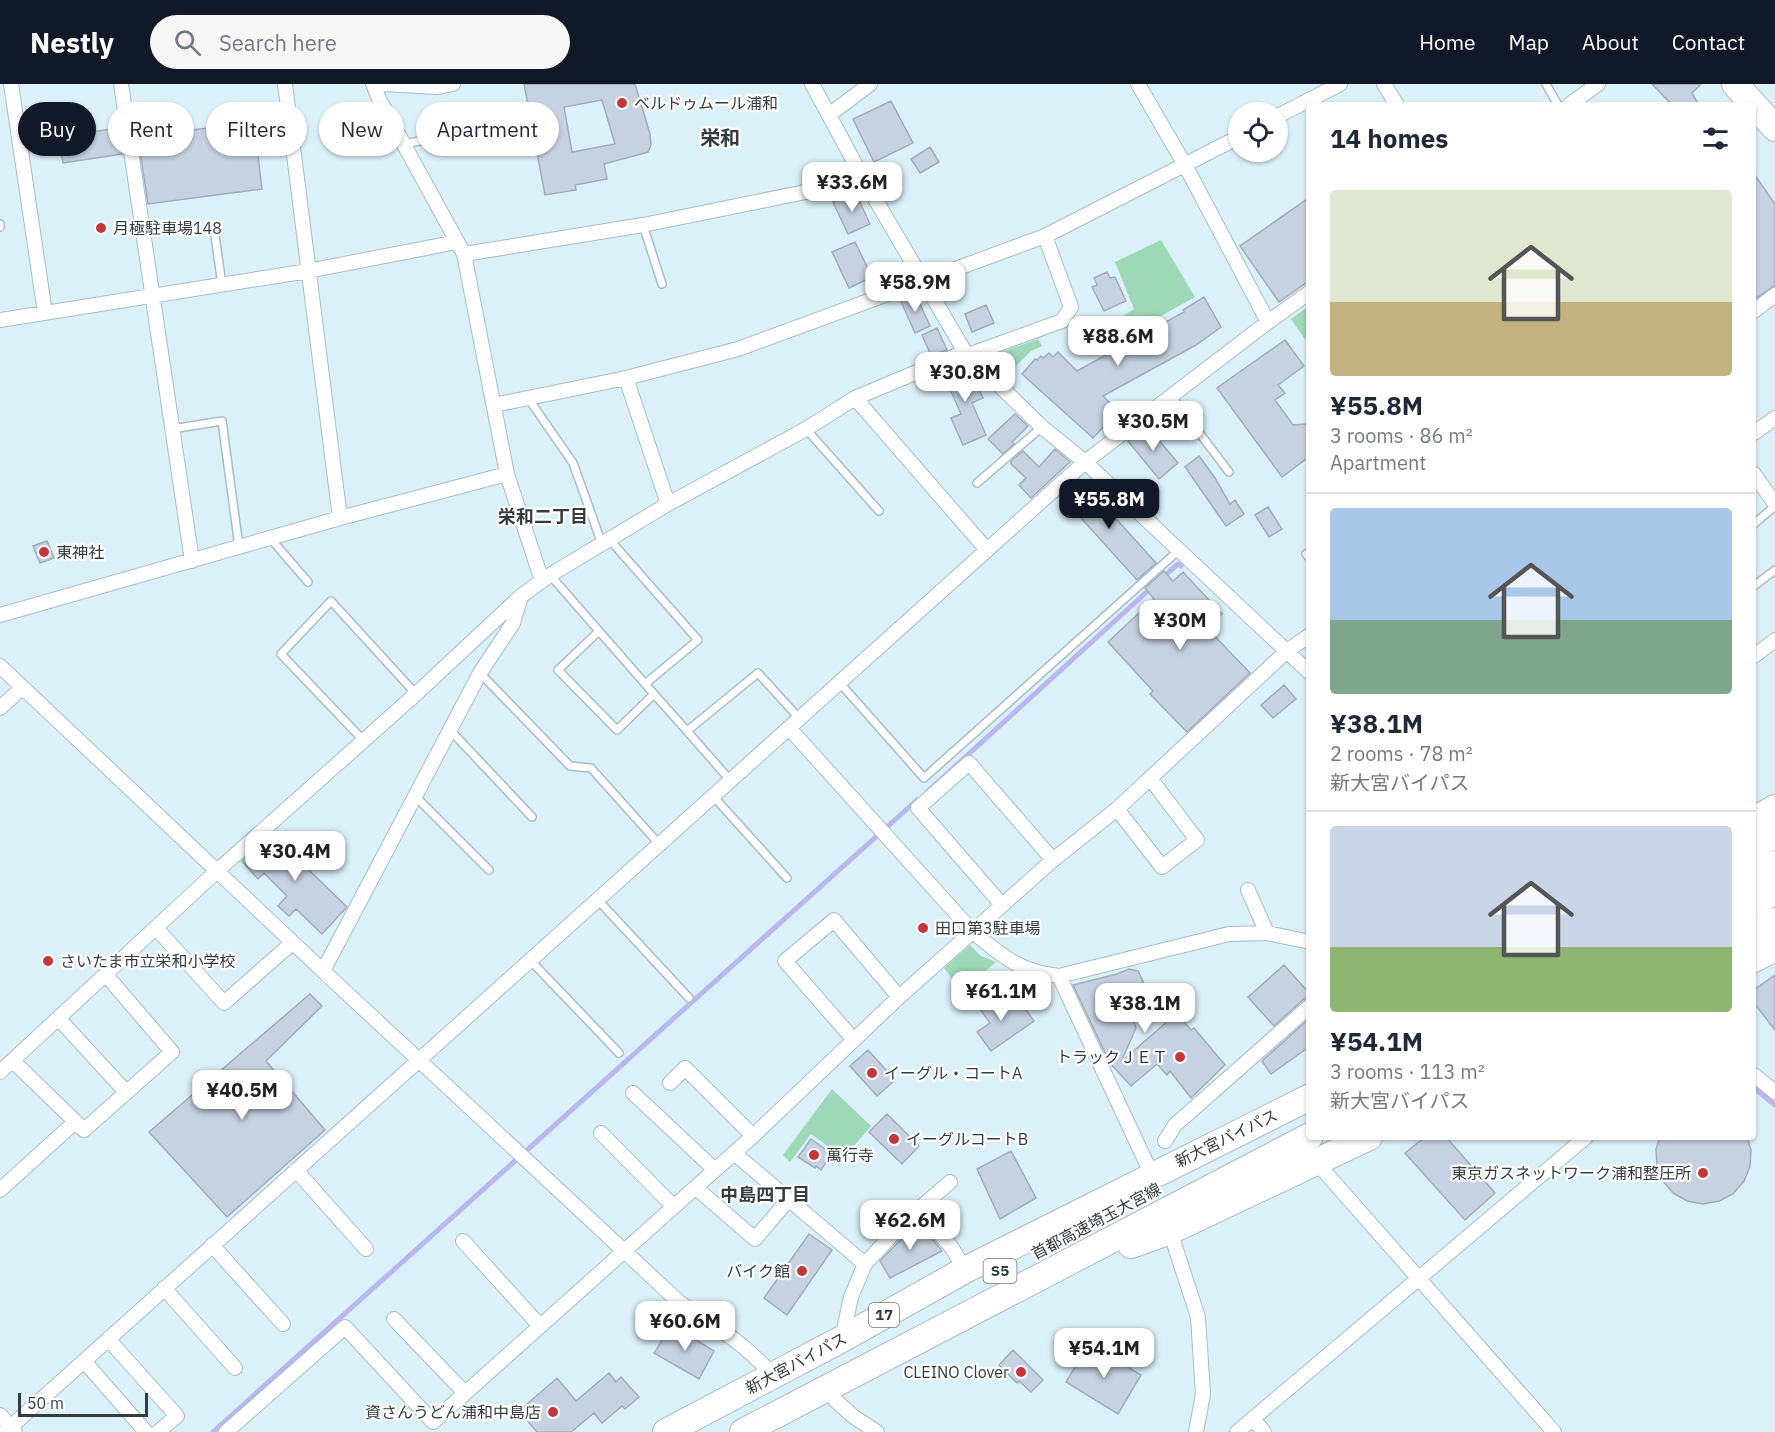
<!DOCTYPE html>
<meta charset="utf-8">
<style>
:root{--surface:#fff;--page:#f6f6f7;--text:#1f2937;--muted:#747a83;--line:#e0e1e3;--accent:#111827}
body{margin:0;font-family:"IBM Plex Sans","Noto Sans JP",sans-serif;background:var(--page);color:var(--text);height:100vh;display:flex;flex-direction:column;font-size:22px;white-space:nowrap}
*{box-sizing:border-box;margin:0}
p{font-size:20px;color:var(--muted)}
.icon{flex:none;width:33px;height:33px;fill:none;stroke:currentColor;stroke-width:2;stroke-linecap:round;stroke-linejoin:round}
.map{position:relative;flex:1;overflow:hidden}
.drawer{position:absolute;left:1306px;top:18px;width:450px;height:1038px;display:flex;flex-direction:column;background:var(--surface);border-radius:6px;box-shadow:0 2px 4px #0004}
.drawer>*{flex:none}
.hud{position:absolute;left:18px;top:18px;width:570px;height:54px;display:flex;gap:12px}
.buttons{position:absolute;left:1228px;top:18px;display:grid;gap:12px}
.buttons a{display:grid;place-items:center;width:60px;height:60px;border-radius:50%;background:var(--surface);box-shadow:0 2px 4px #0004;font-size:30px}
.scale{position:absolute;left:18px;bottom:15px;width:130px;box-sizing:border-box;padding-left:6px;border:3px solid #343c40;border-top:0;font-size:16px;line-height:21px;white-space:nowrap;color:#343c40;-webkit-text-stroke:4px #fff;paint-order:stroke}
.price{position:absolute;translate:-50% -51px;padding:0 14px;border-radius:12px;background:#fff;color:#222;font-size:20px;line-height:39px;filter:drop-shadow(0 2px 3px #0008)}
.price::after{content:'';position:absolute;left:50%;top:36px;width:18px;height:14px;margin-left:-9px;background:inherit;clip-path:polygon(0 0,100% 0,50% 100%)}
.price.on{background:var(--accent);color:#fff}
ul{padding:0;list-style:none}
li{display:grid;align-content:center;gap:12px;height:318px;padding:0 24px}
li+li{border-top:2px solid var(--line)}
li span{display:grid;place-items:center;height:186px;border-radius:6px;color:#555}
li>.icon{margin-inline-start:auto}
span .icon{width:108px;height:108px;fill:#fffc;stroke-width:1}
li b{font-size:26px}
h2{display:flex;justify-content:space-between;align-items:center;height:72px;padding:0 24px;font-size:26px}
.tag{padding:0 21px;border-radius:27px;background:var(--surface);box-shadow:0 2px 4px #0004;font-size:21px;line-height:54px}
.tag.on{background:var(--accent);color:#fff}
header{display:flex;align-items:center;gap:36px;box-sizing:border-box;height:84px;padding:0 30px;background:var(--accent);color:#fff}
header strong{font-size:28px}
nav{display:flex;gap:33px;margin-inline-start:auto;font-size:21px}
.search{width:420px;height:54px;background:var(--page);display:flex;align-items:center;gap:15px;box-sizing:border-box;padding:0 21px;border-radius:33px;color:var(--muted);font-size:22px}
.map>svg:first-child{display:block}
</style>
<header>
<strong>Nestly</strong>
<div class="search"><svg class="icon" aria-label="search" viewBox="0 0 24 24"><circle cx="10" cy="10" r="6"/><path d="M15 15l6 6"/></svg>Search here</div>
<nav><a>Home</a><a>Map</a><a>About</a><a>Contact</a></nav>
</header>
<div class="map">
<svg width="1775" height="1348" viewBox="0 0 1775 1348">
<rect width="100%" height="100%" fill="#dbf1f9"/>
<path fill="#9dd9b6" d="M1161,156L1195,213L1089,272L1080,259L1134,225L1115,178Z
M1309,222V261L1291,235Z
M1038,255L1042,262L1031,267L1011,287L997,276L999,269Z
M970,861L981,872L996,878L961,907L944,884Z
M832,1005L871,1042L844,1074L811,1050L790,1078L783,1071Z"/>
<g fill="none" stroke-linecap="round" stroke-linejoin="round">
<path stroke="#b9b6f0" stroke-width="5" d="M1162,494L1178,480L1181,482
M927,708L1151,504
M1754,1004L1775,1021
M213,1348L917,716"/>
</g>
<path fill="#c6d2e2" stroke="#a0acbb" stroke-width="1.5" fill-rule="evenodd" d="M524,0H635L650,50L651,61L648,68L604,80L607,95L575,101L576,106L545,111ZM602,16L615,60L572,68L564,23Z
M1652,0H1701L1692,9L1699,21H1672Z
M891,17L913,59L874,78L853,35Z
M254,38L262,105L148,120L138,53Z
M111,45L113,56L120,55L122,70L63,79L59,53Z
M930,63L939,78L920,89L911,75Z
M1754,90L1775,120V201L1754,216Z
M855,108L870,140L848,150L833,118Z
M1310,113V196L1279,218L1240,162Z
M855,158L872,193L849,204L832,168Z
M1107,188L1110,194L1115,193L1126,217L1104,227L1092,203L1097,201L1094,194Z
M915,209L930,242L915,249L900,215Z
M1204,213L1221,243L1196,261L1103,312L1115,324L1111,328L1114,332L1093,354L1022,290L1035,275L1037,276L1041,272L1043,274L1049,269L1053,273L1058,268L1077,287L1184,228L1183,226Z
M986,221L994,239L972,248L965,230Z
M937,244L947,266L931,271L922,251Z
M1285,256L1304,282L1278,301L1285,309L1275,316L1293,341L1306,340L1310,345V372L1282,393L1217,304Z
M964,279L970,286L983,314L972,319L986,351L963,361L951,334L961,330L942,287Z
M1015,330L1028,342L1012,358L1014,360L1003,370L988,355Z
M1147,342L1178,379L1159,395L1128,357Z
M1055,365L1070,378L1031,414L1019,401L1026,394L1011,380V377L1023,367L1039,383Z
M1199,372L1215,394L1230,420L1235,416L1244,430L1226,442L1185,383Z
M1081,396L1156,479L1137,496L1061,412Z
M1268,423L1282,445L1269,453L1255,431Z
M47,457L54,474L40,479L33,462Z
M1164,487L1173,497L1183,488L1222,530L1207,544L1250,589L1187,648L1150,610L1153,607L1108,558L1154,515L1145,504Z
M1284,601L1296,615L1273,634L1261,621Z
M277,747L312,784L309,786L347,823L322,850L296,825L289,832L278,822L287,812L264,789L258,795L242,777Z
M1284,881L1310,910V913L1304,915L1274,942L1248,913Z
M1129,885L1138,887L1150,912L1146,923L1131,930L1136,944L1121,978L1177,929L1191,946L1194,944L1225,981L1191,1014L1170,987L1167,991L1157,980L1131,1002L1110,979L1073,901L1117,890Z
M1775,891V946L1754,919V906Z
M982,907L1000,930L1019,916L1034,937L991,967L977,948L990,939L973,915Z
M310,910L322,922L266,977L325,1046L227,1133L149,1048Z
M1310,934V962L1271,990L1262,977Z
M868,966L895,996L877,1012L850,982Z
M887,1030L919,1062L902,1080L869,1048Z
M1425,1053H1446L1495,1109L1465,1136L1405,1069Z
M1660,1053H1747L1751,1066L1750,1082L1744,1097L1733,1110L1719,1117L1703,1120L1687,1117L1673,1109L1662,1096L1657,1081L1656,1065Z
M811,1055L832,1070L821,1086L816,1082L815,1084L798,1073Z
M1011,1067L1036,1114L1000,1135L977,1085Z
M918,1138L942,1167L890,1194L880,1177Z
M809,1150L832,1166L787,1231L764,1214Z
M672,1241L714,1267L699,1295L654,1269Z
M1089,1260L1141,1291L1118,1330L1066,1298Z
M1013,1266L1043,1296L1031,1308L1019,1297L1017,1299L999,1281Z
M609,1289L616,1298L621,1293L639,1313L625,1325L622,1322L602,1339L594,1329L571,1348H537L519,1327L557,1294L576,1317Z"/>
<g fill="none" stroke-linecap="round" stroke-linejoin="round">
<defs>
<path id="lane" d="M1546,0L1558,21
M404,60L483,45
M0,140V143
M643,141L662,200
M214,144L222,201
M1172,313L1229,388
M528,314L573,379L602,460
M172,345L222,337L239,463
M806,345L879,427
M977,399L1042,343
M1754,440L1775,422
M271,455L308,498
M609,455L698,556L645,600
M1306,470L1310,475
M550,491L654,610L617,646L558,586L599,547
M1754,502L1775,486
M480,589L570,682L591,684L659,760
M839,598L924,694L1179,466
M654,610L687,647
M450,646L532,733
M364,657L281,570L331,517L416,610
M730,696L687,647L758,589L799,634
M415,712L489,786
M713,712L787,794
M597,815L689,914
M530,876L619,969"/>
<path id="street" d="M11,0L45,229
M121,0L192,477
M285,0L340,434
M383,0L438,3L453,0
M812,0L864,96L965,268L1042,343L1085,378L1310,589
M1138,0L1185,81L1268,238
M1384,0L1397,21
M1569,21L1598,0
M829,31L870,0
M1278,32L1340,0
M464,170L643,141L864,96
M1754,227L1775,211
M0,236L308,187L457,158
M968,271L1062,237L1071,223L1045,152
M626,294L668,420
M855,314L987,466
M494,321L626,294L738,265L1045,152L1239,53
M1754,349L1775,334
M507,390L542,497
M1754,390L1775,420
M0,531L340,434L507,390L464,170L379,15L373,0
M1754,572L1775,556
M0,582L217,787L416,610L521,512
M0,624L22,604
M789,644L973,848C1002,872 1020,888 1059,892L1229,850L1267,849L1310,858
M1117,725L1162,783L1197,756L1150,694
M1248,806L1267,849
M1002,821L918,724L969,679L1053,776
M157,845L224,919L292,859
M1059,892L1152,1091
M59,935L126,1008
M854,956L785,877L834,836L899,913
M13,977L84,1046L172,968L106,891
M0,988L217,787L323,887
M1754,991L1775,1008
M670,999L685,984L753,1052
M633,1009L715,1086
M601,1049L674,1123
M1165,1057L1175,1041L1310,922
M734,1069L865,1180
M1317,1079L1554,1348
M296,1086L366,1165
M696,1104L755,1155L789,1115
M0,1106L75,1038
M919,1125L952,1164L965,1186
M1170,1147L1198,1233L1203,1310L1196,1348
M463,1157L540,1242
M212,1161L283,1240
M164,1204L235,1284
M394,1235L465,1309
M108,1255L177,1332L158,1348
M842,1255L851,1213L865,1180L905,1137L950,1098
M84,1277L146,1348
M773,1292C747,1261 714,1241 680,1219L323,887L480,589L513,539L521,512L550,491L668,420L806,345L855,314L965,268
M835,1316L854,1333L877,1348
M0,1331L15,1348
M1253,1335L1264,1348
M5,1348L1085,378L1268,238L1310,208
M226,1348L345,1243L433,1338L753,1052L899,913L1053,776L1117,725L1287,567L1310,551
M1237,1348L1586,1053"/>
<path id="highway" d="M1735,0L1775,44
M1754,736L1775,724
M1754,762L1775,751
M1754,791L1775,780
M1754,819L1775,807
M1754,848L1775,837
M1754,875L1775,864
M1131,1161L1170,1147L1369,1053
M666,1348L842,1255L965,1186L1310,1013
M743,1348L1310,1052"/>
</defs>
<use href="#lane" stroke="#a8bdc5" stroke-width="10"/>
<use href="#street" stroke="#a8bdc5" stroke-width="16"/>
<use href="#highway" stroke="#a8bdc5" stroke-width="28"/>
<use href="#lane" stroke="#fff" stroke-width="7"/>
<use href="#street" stroke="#fff" stroke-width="14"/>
<use href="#highway" stroke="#fff" stroke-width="26"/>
</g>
<g fill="#c5363a" stroke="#fff" stroke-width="2">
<circle cx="622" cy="19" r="6"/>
<circle cx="101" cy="144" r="6"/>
<circle cx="44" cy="468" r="6"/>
<circle cx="923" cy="844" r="6"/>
<circle cx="48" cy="877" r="6"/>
<circle cx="1180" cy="973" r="6"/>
<circle cx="872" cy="989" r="6"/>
<circle cx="894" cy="1055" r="6"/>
<circle cx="814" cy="1071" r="6"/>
<circle cx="1703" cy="1089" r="6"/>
<circle cx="802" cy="1187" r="6"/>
<circle cx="1021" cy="1288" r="6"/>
<circle cx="553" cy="1328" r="6"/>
</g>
<g text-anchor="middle" stroke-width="4.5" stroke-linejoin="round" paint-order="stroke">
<g fill="#fff" stroke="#717679" stroke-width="1.5">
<rect x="983.5" y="1175" width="33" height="24" rx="4.5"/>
<rect x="869" y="1219" width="30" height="24" rx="4.5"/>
</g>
<g font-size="15" font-weight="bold" fill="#343c40">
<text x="1000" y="1192">S5</text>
<text x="884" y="1236">17</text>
</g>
<g font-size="16" fill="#343c40" stroke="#fff" text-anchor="start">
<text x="634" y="25">ベルドゥムール浦和</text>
<text x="113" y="150">月極駐車場148</text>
<text x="56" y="474">東神社</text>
<text x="935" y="850">田口第3駐車場</text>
<text x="60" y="883">さいたま市立栄和小学校</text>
<text x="1168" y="979" text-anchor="end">トラックＪＥＴ</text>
<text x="884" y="995">イーグル・コートA</text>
<text x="906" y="1061">イーグルコートB</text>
<text x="826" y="1077">萬行寺</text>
<text x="1691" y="1095" text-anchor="end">東京ガスネットワーク浦和整圧所</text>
<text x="790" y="1193" text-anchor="end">バイク館</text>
<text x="1009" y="1294" text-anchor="end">CLEINO Clover</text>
<text x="541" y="1334" text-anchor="end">資さんうどん浦和中島店</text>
</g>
<g font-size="16" fill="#343c40" stroke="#fff">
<text transform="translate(1226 1054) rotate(-26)" y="6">新大宮バイパス</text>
<text transform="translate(1096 1137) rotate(-28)" y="6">首都高速埼玉大宮線</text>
<text transform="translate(796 1279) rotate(-28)" y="6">新大宮バイパス</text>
</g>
<g font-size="18" font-weight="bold" fill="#343c40" stroke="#fff">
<text x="543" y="439">栄和二丁目</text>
<text x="765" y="1117">中島四丁目</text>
</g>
<g font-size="20" font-weight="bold" fill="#343c40" stroke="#fff">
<text x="720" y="61">栄和</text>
</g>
</g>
</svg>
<div class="buttons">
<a><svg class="icon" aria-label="locate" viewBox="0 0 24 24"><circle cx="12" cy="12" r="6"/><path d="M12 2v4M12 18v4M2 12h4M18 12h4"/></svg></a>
</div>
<div class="scale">50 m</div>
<b class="price" style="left:852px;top:129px">¥33.6M</b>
<b class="price" style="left:915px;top:229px">¥58.9M</b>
<b class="price" style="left:1118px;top:283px">¥88.6M</b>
<b class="price" style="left:965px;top:319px">¥30.8M</b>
<b class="price" style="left:1153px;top:368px">¥30.5M</b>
<b class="price on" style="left:1109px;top:446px">¥55.8M</b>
<b class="price" style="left:1180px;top:567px">¥30M</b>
<b class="price" style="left:295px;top:798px">¥30.4M</b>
<b class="price" style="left:1001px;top:938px">¥61.1M</b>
<b class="price" style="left:1145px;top:950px">¥38.1M</b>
<b class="price" style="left:242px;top:1037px">¥40.5M</b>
<b class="price" style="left:910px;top:1167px">¥62.6M</b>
<b class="price" style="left:685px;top:1268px">¥60.6M</b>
<b class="price" style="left:1104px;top:1295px">¥54.1M</b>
<div class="hud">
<a class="tag on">Buy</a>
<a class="tag">Rent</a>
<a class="tag">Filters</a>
<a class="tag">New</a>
<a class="tag">Apartment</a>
</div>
<section class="drawer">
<h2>14 homes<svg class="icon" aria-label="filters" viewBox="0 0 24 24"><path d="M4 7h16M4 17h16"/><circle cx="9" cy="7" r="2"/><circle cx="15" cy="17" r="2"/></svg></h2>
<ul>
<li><span style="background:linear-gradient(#dfe7d0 60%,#c2b280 0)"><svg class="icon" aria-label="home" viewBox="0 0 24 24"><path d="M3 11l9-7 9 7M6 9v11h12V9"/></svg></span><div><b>¥55.8M</b><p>3 rooms · 86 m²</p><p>Apartment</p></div></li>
<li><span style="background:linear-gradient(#a9c7e8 60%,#7fa58c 0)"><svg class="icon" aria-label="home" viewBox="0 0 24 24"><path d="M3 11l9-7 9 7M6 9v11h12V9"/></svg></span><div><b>¥38.1M</b><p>2 rooms · 78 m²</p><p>新大宮バイパス</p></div></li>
<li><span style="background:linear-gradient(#c9d6e8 65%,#8fb573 0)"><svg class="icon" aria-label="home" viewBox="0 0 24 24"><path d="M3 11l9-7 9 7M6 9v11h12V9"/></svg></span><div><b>¥54.1M</b><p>3 rooms · 113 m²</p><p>新大宮バイパス</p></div></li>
</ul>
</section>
</div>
